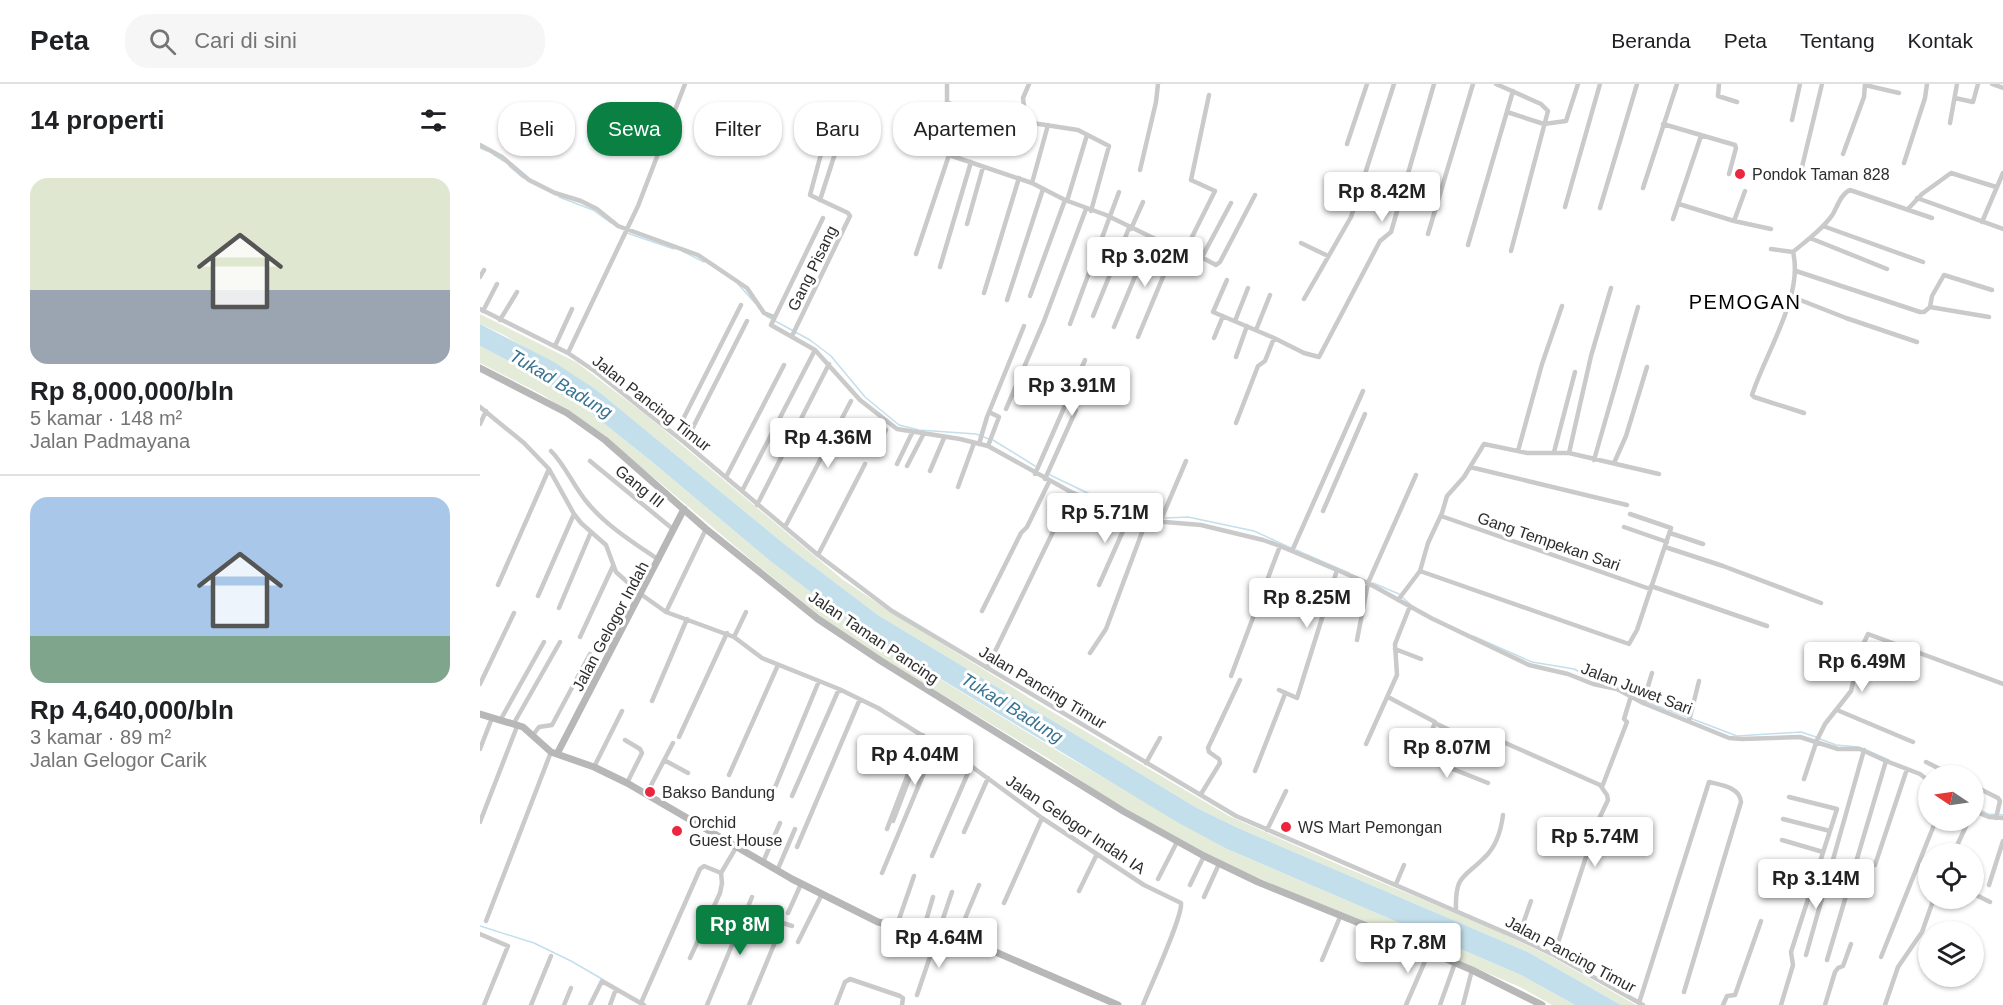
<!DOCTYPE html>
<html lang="id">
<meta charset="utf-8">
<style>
:root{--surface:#fff;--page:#f6f6f6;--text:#202124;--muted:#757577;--line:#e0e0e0;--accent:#0b8043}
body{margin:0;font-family:Helvetica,sans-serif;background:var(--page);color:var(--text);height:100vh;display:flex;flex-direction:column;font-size:22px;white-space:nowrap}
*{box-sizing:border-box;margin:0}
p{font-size:20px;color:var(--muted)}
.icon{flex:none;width:33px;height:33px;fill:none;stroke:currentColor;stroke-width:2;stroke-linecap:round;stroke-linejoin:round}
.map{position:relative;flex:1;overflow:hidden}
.sheet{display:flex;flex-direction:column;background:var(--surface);width:480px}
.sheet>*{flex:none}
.top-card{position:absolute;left:18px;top:18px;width:570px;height:54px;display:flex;gap:12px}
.needle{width:39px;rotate:283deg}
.buttons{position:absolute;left:1438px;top:681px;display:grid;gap:12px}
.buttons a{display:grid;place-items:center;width:66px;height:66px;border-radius:50%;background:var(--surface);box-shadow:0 2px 4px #0004;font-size:30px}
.price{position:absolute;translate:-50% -51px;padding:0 14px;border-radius:6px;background:#fff;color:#222;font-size:20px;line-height:39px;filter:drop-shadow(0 2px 3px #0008)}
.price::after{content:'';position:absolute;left:50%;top:36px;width:18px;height:14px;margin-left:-9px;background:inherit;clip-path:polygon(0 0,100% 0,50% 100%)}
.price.current{background:var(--accent);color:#fff}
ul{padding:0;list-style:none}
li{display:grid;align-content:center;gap:12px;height:318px;padding:0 30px}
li+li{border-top:2px solid var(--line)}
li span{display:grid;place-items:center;height:186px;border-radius:18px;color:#555}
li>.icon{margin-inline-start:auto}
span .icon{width:108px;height:108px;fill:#fffc;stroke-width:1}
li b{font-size:26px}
h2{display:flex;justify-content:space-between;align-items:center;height:72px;padding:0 30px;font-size:26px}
.tag{padding:0 21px;border-radius:24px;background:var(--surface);box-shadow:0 2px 4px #0004;font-size:21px;line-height:54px}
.tag.current{background:var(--accent);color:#fff}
header{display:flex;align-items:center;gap:36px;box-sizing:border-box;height:84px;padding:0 30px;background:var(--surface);border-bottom:2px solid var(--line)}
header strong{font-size:28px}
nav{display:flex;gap:33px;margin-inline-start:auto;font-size:21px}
.search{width:420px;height:54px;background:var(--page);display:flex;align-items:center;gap:15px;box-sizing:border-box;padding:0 21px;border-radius:24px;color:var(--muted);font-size:22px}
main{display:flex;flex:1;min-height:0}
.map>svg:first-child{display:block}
</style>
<header>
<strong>Peta</strong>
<div class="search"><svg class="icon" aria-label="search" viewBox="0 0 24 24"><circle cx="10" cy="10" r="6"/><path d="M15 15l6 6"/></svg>Cari di sini</div>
<nav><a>Beranda</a><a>Peta</a><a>Tentang</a><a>Kontak</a></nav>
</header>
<main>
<section class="sheet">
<h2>14 properti<svg class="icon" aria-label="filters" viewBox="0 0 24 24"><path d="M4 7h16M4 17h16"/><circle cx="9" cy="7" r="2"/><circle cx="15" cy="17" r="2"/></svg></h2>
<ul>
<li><span style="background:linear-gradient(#dfe7d0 60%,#9aa5b1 0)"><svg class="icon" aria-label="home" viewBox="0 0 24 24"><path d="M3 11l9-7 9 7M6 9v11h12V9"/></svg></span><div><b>Rp 8,000,000/bln</b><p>5 kamar · 148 m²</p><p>Jalan Padmayana</p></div></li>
<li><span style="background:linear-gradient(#a9c7e8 75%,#7fa58c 0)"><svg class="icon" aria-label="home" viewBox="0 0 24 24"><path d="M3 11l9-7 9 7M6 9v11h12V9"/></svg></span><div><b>Rp 4,640,000/bln</b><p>3 kamar · 89 m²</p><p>Jalan Gelogor Carik</p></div></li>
</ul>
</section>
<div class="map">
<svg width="1523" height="921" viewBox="0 0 1523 921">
<rect width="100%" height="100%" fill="#fff"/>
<path fill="#e4ebd9" d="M0,230L96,278L165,330L362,495L406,525L564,623L749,732L864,783L1009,843L1070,872L1156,921H1141L1048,868L758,744L717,724L398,531L308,463L118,307L24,251L0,240Z
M0,262L63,295L92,314L171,377L289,476L380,546L581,669L747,765L1041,891L1095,921H1072L1042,904L952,865L778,794L725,770L621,710L569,675L388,566L351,541L270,475L178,397L97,333L61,310L0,279Z"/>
<path fill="#c4dfec" d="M0,240L74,278L118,307L308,463L398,531L717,724L758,744L1048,868L1141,921H1095L1041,891L747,765L697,738L380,546L289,476L171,377L92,314L63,295L0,262Z"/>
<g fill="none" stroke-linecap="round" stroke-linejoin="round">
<path stroke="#c4dfec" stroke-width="1.5" d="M0,64L7,67
M14,71L23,77
M29,82L43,94
M79,113L113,126L131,139
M147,149L194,165
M202,167L224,178
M258,200L275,219
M286,232L330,256L351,272L385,313L419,341L439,346L496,350L509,355
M513,356L555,382
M570,391L616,413L645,417L671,431L686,434L708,433L774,447L811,464
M816,466L869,489
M893,499L919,510
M922,513L930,520
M993,552L1052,578L1094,585L1121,599L1144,604L1161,615
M1165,617L1257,652L1321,648L1336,653
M1340,655L1356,661L1379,663
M1386,666L1409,676
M1494,723L1508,730L1523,731
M0,842L54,859L91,877L122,895"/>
<path stroke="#cacaca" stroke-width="4.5" d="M467,0V18L477,23
M549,0L543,14L546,38L598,46L629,62L611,127
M1016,0L1061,20L1068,27L1031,167
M1239,0L1238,12L1257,18
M1512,0L1523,4
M1385,1L1419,9
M1475,14L1493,18L1498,0
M1027,28L1064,40L1086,37L1098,0
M1312,36L1320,0
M1470,39L1477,0
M1183,40L1255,61L1256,64L1249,90
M867,60L887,0
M0,61L22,73L49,96L75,109L101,117L117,125L138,142L218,171L267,204L284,229L294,233
M1363,70L1384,13L1385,0
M1424,79L1445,14L1447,0
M1322,83L1342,0
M660,86L676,18L678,0
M552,99L568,41
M1163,104L1197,0
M1437,114L1523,145
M340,116L362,48
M587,117L607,51
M1199,120L1254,137L1291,145
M1085,123L1120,0
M1120,124L1157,0
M1428,125L1442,110L1471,89L1516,103
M343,134L291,241L335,266L380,316L417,345L480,355L508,362L591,408L612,417L638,422L673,437L721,441L783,456L800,462L888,499L951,534L1049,581L1088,590L1113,600L1137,605L1163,619L1249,654L1262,655L1320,653L1358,665H1380L1406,677L1440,690L1449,697
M1193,135L1221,52
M1254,137L1265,107
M1502,138L1523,89
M487,140L503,83
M1343,142L1443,178
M651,145L663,118
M948,150L993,0
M1330,154L1407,185
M821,159L848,172
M988,161L1033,7
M706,165L735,107L711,96L729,11
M1291,165L1313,168C1327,156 1343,145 1353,130C1358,121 1361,110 1370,106L1452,134
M1313,168C1324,211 1285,270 1272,311L1274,313L1324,329
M436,170L469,71L552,99L585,116L626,131L698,166L706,165L736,181L740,178L775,111
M722,173L751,119
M460,183L491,78
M1316,187L1440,228H1444L1450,223L1509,233
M0,193L4,186
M747,196L733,228L794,254L824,269L839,273L900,157L911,148L954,0
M504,209L539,94
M550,212L585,116
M1310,212L1366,234L1437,258
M824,215L871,133L914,0
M527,216L563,105
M1450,223L1452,212L1464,191L1512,206
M0,225L88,269L116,288L205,359L338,471L412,527L756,732L1038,854L1074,871L1163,921
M3,227L17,200
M613,232L649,144
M20,236L37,208
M755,237L768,204
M590,240L639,108
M634,243L671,154
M776,246L790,211
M312,252L370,132L368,129L330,111L352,29
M658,253L695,164
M734,254L743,232
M75,262L92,225
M88,269L158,122L205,0
M756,273L767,242
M0,323L44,359L69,385L94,430L101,439L126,461L136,488L162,511L186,528L254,553L282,574L359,605L398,624L491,682L562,734L664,801L701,819C703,832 670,903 663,921
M526,325L564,237L606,125
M362,335L400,358
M756,339L778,282L785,277L794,254
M0,340L6,327
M195,351L261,221
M205,359L267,237
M499,360L507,333L544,242
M508,362L519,333L509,328
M71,367C85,381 93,401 106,417C125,441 154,459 179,476
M1038,367L1062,280L1082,222
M1074,368L1095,288
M393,369L406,346
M1089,369L1111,272L1131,204
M1114,376L1158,223
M110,377L194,446
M1134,379L1146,352L1167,283
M417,380L432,349
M427,382L443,351
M990,383L1147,421
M450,387L464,354
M555,390L605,276
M246,393L304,281
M565,395L596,326
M478,403L494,359
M262,407L335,266
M277,421L349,280
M843,427L885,330
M961,432L1170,505
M680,438L706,377
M305,443L371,317
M1144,443L1187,458
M1190,449L1223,460
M1185,463L1243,482L1341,519
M812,467L883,307
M338,471L385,380
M940,487L1149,560L1157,546L1191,444L1150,430
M18,501L69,385
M619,501L651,429
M1171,502L1287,542
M58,512L94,430
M918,516L940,487L948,459L962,429L967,412L984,393L1004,360L1047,369H1089L1179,390
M79,524L111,448
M502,527L541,449L547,443L569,398
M186,528L226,445
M100,553L133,482
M254,553L266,528
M877,556L888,499L936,391
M915,565L941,575
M610,569L626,545L667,435
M507,584L585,423
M751,592L800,462
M0,600L34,529
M799,606L817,614L857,486
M908,613L955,638L944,670L945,674L1008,699
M172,617L207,535
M1163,619L1172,589
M1357,626L1433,658
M21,635L64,558
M1209,637L1219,597
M34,639L80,558
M955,639L988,655
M53,651L59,643L72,641L110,570
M199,653L247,549
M1012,653L1120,701L1127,711L1128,716L1117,739L1074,871
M145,656L160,665L162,669L147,699
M886,660L917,591L915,560L930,522
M0,665L12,634
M184,676L208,689
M1446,678L1474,692
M666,679L680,654
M114,683L142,627
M775,687L805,610
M249,691L298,581
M1324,695L1337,656L1345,640L1371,607L1381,565L1388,550L1523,600
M1494,702L1518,714L1520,717L1516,734
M1122,703L1147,638L1144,635L1151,612
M721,710L740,679L739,675L729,668L728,664L760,596
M166,711L193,659
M312,712L359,605
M291,713L339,597
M1494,727L1509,733L1523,734
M1303,735L1350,747
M413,737L442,661
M0,738L38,640
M407,745L443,651
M787,746L806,707
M484,748L508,694
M1302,756L1343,768
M317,763L380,615
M1473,770L1489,736
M452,772L491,682
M283,778L300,739
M1395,781L1427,685
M297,787L315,745
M241,789L257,762
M402,789L456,660
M678,795L697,758
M916,800L924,781
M710,801L724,772
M1509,801L1523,757
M599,807L617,770
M1494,810L1510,818
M724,813L739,780
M524,819L562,734
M976,826C975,791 983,795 1004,774C1016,763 1021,747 1023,731
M308,829L321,800
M6,837L71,668
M417,841L434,792
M443,847L453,813
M0,850L28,862L4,921
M1038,854L1051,817
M476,856L499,801
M318,858L342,810
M1326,871L1384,666
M1401,873L1456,736
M210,874L240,809L242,799L241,789
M842,876L860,833
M1347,876L1406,677
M437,911L472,808
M161,919L220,785L224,782L241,789
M1159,919L1229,698C1241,701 1260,703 1261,718L1204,908
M51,921L71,872
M84,921L91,904
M110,921L122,897L164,921
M130,921L136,905
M227,921L272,813
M269,921L303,839L312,842
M356,921L365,898L370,895L420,912L423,914L422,921
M926,921L949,868
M960,921L975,879
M983,921L992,886
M1243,921L1247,912L1255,911L1281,837
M1301,921L1313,881L1311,868L1357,725L1309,713
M1345,921L1355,888L1358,884L1363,882L1371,860
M1405,921L1418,883L1442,848L1454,814"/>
<path stroke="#b7b7b7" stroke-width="7" d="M0,284L87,329L125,356L226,445L338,535L401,577L643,727L724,772L778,798L941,864L992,886L1062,921
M0,630L43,643L71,668L114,683L147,699L312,795L398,838L458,851L511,866L638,921
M77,670L204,425"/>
</g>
<g fill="#ec263e" stroke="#fff" stroke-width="2">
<circle cx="1260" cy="90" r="6"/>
<circle cx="170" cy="708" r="6"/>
<circle cx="806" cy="743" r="6"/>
<circle cx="197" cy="747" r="6"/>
</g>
<g text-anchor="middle" stroke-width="6" stroke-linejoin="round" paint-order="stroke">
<g font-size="16" fill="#2d2d2d" stroke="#fff" text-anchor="start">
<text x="1272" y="96">Pondok Taman 828</text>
<text x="182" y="714">Bakso Bandung</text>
<text x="209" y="744">Orchid<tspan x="209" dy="18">Guest House</tspan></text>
<text x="818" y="749">WS Mart Pemongan</text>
</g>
<g font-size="16" fill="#2d2d2d" stroke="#fff">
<text transform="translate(332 184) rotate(-64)" y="6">Gang Pisang</text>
<text transform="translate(172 319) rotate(38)" y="6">Jalan Pancing Timur</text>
<text transform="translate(160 402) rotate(39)" y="6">Gang III</text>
<text transform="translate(1069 457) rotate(19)" y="6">Gang Tempekan Sari</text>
<text transform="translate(130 542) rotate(-62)" y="6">Jalan Gelogor Indah</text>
<text transform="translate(394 553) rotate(34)" y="6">Jalan Taman Pancing</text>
<text transform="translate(563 603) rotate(31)" y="6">Jalan Pancing Timur</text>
<text transform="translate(1157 604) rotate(21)" y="6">Jalan Juwet Sari</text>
<text transform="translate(596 740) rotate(34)" y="6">Jalan Gelogor Indah IA</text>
<text transform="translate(1091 870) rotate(28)" y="6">Jalan Pancing Timur</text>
</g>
<g font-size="18" font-style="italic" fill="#387392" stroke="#fff">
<text transform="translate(81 300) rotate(31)" y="6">Tukad Badung</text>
<text transform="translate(532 624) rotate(32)" y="6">Tukad Badung</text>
</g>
<g font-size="20" letter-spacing="1.5" fill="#000" stroke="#fff">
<text x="1265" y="225">PEMOGAN</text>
</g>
</g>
</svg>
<div class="buttons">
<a><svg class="needle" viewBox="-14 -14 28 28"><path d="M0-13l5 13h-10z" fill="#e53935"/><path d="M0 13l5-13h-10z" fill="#757577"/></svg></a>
<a><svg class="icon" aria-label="locate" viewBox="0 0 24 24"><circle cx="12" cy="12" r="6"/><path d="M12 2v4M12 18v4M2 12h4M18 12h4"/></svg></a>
<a><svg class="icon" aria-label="layers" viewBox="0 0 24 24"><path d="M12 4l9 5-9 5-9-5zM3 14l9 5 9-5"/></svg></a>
</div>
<b class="price" style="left:902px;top:139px">Rp 8.42M</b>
<b class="price" style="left:665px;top:204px">Rp 3.02M</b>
<b class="price" style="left:592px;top:333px">Rp 3.91M</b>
<b class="price" style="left:348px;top:385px">Rp 4.36M</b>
<b class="price" style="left:625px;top:460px">Rp 5.71M</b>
<b class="price" style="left:827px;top:545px">Rp 8.25M</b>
<b class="price" style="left:1382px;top:609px">Rp 6.49M</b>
<b class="price" style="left:967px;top:695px">Rp 8.07M</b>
<b class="price" style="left:435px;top:702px">Rp 4.04M</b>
<b class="price" style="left:1115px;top:784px">Rp 5.74M</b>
<b class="price" style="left:1336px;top:826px">Rp 3.14M</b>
<b class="price current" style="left:260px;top:872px">Rp 8M</b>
<b class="price" style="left:459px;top:885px">Rp 4.64M</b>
<b class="price" style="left:928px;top:890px">Rp 7.8M</b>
<div class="top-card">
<a class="tag">Beli</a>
<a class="tag current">Sewa</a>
<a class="tag">Filter</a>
<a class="tag">Baru</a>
<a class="tag">Apartemen</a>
</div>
</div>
</main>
